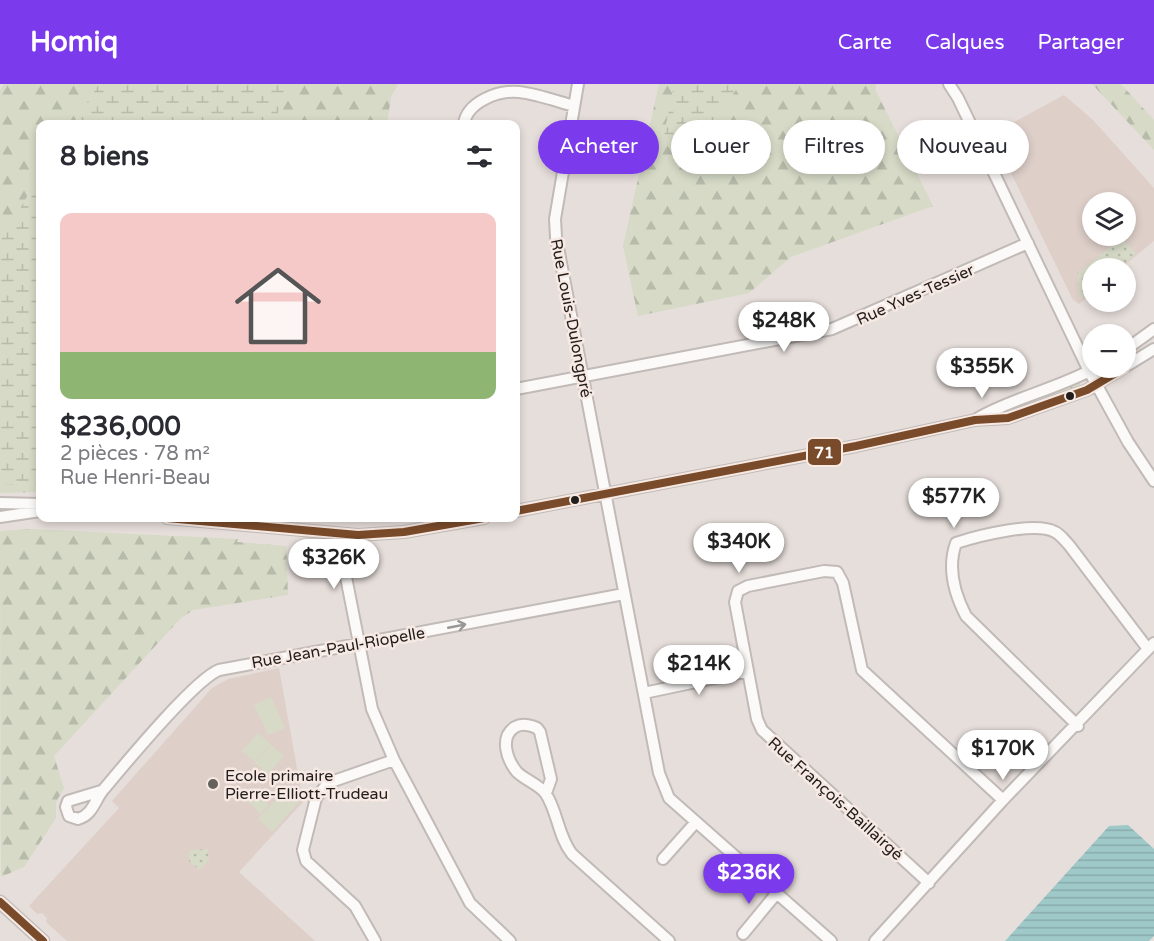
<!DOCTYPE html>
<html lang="fr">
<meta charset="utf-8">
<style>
:root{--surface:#fff;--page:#f7f7f7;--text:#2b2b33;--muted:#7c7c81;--accent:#7c3aed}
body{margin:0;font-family:"Varela Round",sans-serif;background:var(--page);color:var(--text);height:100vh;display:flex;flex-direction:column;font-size:22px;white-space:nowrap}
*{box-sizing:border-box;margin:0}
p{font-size:20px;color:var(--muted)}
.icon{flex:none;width:33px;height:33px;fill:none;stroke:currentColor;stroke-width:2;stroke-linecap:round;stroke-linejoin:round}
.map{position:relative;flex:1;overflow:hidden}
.side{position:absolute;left:36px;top:36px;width:484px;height:402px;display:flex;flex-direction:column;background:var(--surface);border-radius:12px;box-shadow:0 3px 9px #0003}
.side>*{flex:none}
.banner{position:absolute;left:538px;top:36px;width:525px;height:54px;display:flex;gap:12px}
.buttons{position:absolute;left:1082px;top:108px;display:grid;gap:12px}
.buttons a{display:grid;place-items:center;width:54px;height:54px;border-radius:50%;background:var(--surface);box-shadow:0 3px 9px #0003;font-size:30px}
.price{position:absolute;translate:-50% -51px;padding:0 14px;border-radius:21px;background:#fff;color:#222;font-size:20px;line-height:39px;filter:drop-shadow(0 2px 3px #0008)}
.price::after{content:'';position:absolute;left:50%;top:36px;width:18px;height:14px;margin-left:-9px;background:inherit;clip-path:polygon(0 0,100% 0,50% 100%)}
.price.active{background:var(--accent);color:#fff}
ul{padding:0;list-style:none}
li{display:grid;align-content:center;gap:12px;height:318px;padding:0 24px}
li span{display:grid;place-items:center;height:186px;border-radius:12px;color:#555}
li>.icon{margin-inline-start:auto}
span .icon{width:108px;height:108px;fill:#fffc;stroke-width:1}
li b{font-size:26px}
h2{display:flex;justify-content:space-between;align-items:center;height:72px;padding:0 24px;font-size:26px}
.chip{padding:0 21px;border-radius:27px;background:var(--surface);box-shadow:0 3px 9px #0003;font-size:21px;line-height:54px}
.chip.active{background:var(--accent);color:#fff}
header{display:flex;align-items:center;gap:36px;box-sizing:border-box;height:84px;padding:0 30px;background:var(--accent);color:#fff}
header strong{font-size:28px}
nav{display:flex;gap:33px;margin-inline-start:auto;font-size:21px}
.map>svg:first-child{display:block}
</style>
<header>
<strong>Homiq</strong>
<nav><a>Carte</a><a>Calques</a><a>Partager</a></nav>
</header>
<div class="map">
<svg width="1154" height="857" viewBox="0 0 1154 857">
<defs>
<pattern id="grass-dots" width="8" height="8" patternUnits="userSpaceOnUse" patternTransform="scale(1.5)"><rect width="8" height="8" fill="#d6dac6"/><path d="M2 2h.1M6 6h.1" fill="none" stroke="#b7bbaa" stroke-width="1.8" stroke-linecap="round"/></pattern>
<pattern id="forest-firs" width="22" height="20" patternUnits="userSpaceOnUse" patternTransform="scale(1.5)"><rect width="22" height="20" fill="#d6dac6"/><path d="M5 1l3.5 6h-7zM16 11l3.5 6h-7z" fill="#b7bbaa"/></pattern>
<pattern id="wetland-marsh" width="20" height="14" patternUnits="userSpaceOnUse" patternTransform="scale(1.5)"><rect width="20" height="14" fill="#d6dac6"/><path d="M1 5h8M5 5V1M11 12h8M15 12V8" fill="none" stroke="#b7bbaa"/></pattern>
<pattern id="water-rules" width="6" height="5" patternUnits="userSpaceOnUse" patternTransform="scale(1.5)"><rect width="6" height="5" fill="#9fc8c8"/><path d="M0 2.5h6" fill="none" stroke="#89abab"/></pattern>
</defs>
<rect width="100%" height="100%" fill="#e6deda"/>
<path fill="#decfc9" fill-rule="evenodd" d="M1064,11L1093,36L1154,104V157L1121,184H1092V209L1079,220L1073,216L992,50ZM1092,118H1125V152H1092Z
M279,584L303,718L239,788L315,857H67L46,838L47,834L42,829L37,830L29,822L119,724L112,717L212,604L228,595Z"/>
<path fill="url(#grass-dots)" d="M1121,154L1136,169L1122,184H1092V207L1080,216L1077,190Z
M1079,299L1081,302L1073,305L1006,328L1005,324Z
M208,765L209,776L199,786L189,777V766Z"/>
<path fill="url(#forest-firs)" d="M4,0H99L73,40H40V92L0,157V6Z
M286,0H398L391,13L387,40H275Z
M659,0H674L663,57L695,63L740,0H876L875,5L933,122L791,173L749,209L638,232L623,162Z
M1092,0H1121L1154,36V66Z
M40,398V408L0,409V401Z
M31,445L238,455L237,458L286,462L288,511L193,526L180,535L54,672L64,704L56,718V734L24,783L1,793L0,447Z"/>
<path fill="url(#wetland-marsh)" d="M99,0H286L275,40H73Z
M674,0H740L695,63L663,57Z
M40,92V398L0,401V157Z"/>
<path fill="#d6dac6" d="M271,613L285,644L268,651L254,621Z
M258,649L271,660L255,678L242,667Z
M271,661L284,672L268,690L255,679Z
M287,704L301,716L272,748L258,735Z
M253,706L269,721L261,730L245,715Z"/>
<path fill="url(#water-rules)" d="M1128,741L1154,765V852L1149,857H1005L1109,742Z"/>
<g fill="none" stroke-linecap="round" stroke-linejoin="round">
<defs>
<path id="minor" d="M578,0L555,135L556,153L659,689L669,714L831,857
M949,0L958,14L1089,287L1128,358L1154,397
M464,40C467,18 498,6 519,8C537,10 556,17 574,22
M1125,266L1154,245
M516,305L832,245L1028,159
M978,334C1015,313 1057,305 1095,284
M0,419L40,420
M516,427L856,362L975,336L1008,334L1087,306L1154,265
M0,433L40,427
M167,434L358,451L404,448L484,434
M342,450L346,493L372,625L394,676L470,819L510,857
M644,609L748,587
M1078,642L966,532C954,509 947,484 956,459C977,452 1036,437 1055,448C1060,450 1065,457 1069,461L1148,565
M101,707L68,717L66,723L69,732L78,735C93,731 95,715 104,705C125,680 194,596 219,586L624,510
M546,709L551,695L540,648L537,644C530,641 522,639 515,643C499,653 507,676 517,688C525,696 540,701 546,710C558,729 558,752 572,770L669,857
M663,775L696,738
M929,799L762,646L757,635L735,518L738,507L748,502L824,487L837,488L843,499L862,586L1003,716
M743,850L776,810
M375,857L355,822L306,777L303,766L316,714L328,699L394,676
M875,857L1003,716L1154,559"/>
<path id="major" d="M0,818L43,857"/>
</defs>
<use href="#minor" stroke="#c1bab7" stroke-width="14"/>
<use href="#major" stroke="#c2bdbb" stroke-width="15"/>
<use href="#minor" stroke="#fbfaf9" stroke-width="10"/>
<use href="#major" stroke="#e6e1da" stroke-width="12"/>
<defs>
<path id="bus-1" d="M516,427L856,362L975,336L1008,334L1087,306L1124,284
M167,434L358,451L404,448L484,434
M0,818L43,857"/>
</defs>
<use href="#bus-1" stroke="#f7e9e3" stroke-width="12"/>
<use href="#bus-1" stroke="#7a4b2a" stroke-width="8"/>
</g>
<defs><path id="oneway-shaft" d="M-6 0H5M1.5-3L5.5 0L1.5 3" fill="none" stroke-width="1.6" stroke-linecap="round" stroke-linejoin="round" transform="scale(1.5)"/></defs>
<use stroke="#999795" href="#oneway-shaft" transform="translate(457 542) rotate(-11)"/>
<g fill="#221d1b" stroke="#f7e9e3" stroke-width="2">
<circle cx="1070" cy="312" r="5"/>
<circle cx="575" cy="416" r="5"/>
</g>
<circle fill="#67615e" stroke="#f7e9e3" stroke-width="2" cx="213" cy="700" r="6"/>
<g text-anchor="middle" stroke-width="5" stroke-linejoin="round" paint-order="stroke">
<g font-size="16" fill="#221d1b" stroke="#f7e9e3">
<text transform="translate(915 210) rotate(-24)" y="6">Rue Yves-Tessier</text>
<text transform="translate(572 234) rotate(79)" y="6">Rue Louis-Dulongpré</text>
<text transform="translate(338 563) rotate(-10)" y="6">Rue Jean-Paul-Riopelle</text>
<text transform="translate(836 714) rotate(42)" y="6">Rue François-Baillairgé</text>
</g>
<g font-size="16" fill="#221d1b" stroke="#f7e9e3" text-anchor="start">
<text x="225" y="697">Ecole primaire<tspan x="225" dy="18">Pierre-Elliott-Trudeau</tspan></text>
</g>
</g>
<rect stroke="#f7e9e3" stroke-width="2" x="807" y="354" width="35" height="28" rx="6" fill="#7a4b2a"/>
<g font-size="16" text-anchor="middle" font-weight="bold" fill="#fff">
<text x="824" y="374">71</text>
</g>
</svg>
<div class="buttons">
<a><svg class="icon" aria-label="layers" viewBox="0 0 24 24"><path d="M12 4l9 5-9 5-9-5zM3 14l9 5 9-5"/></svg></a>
<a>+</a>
<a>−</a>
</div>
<b class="price" style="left:784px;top:269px">$248K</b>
<b class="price" style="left:982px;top:315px">$355K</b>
<b class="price" style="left:954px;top:445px">$577K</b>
<b class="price" style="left:739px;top:490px">$340K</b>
<b class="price" style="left:334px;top:506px">$326K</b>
<b class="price" style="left:699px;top:612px">$214K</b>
<b class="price" style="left:1003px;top:697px">$170K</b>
<b class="price active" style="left:749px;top:821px">$236K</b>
<div class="banner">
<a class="chip active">Acheter</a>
<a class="chip">Louer</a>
<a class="chip">Filtres</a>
<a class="chip">Nouveau</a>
</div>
<section class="side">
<h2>8 biens<svg class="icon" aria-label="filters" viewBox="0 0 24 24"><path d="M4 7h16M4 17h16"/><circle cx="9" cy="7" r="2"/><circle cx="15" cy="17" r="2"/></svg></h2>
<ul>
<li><span style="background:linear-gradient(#f6c9c9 75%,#8fb573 0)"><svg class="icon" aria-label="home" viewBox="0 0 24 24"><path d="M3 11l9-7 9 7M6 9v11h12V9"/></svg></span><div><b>$236,000</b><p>2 pièces · 78 m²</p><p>Rue Henri-Beau</p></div></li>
</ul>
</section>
</div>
